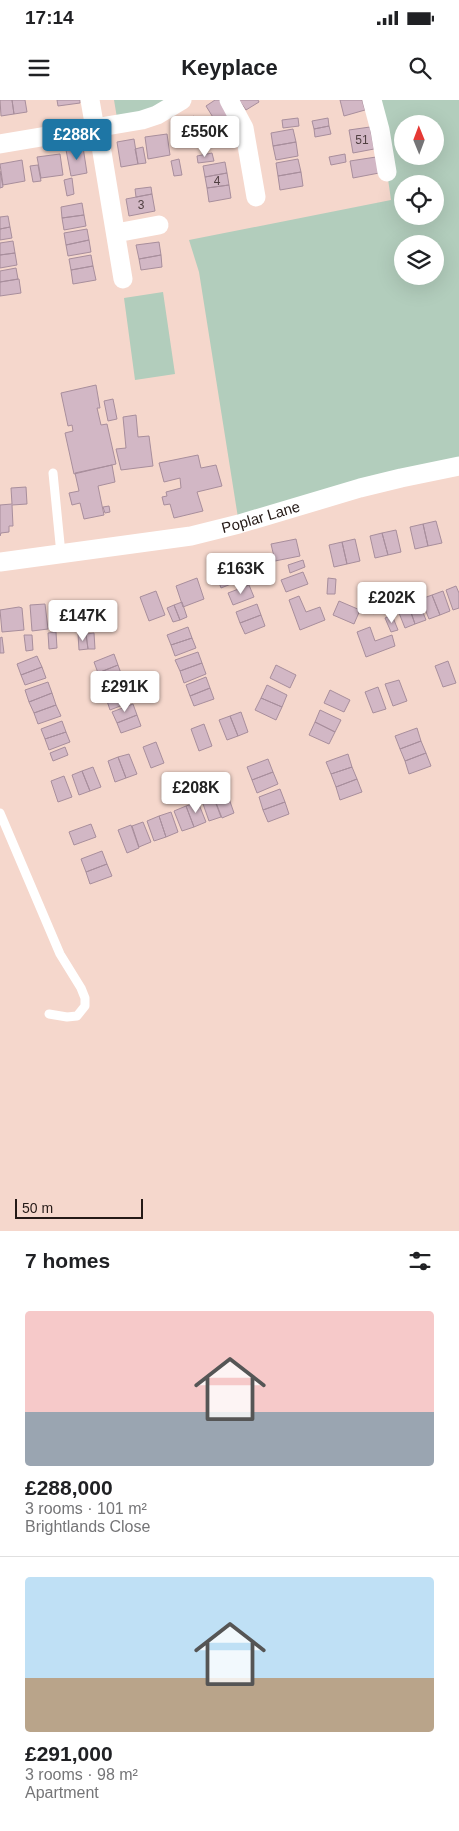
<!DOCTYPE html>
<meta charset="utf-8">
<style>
:root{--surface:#fff;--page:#f2f2f2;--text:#202124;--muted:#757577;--line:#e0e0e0;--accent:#1e76a5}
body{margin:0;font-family:Arial,sans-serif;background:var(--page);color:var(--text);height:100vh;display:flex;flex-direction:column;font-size:19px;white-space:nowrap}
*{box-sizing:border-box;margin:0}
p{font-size:16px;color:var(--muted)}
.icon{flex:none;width:28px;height:28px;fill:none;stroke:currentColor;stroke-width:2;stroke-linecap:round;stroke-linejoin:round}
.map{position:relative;height:1131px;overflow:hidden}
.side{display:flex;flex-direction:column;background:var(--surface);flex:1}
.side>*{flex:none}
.needle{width:32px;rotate:359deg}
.buttons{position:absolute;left:394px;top:15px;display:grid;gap:10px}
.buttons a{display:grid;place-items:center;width:50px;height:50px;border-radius:50%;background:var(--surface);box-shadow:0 5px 20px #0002;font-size:25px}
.scale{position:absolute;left:15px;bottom:12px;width:128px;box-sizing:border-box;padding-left:5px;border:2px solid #241916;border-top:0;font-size:14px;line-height:18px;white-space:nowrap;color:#241916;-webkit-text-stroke:4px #f5d7cc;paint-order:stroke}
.price{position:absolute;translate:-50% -42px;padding:0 11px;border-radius:5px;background:#fff;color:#222;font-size:16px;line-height:32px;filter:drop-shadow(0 1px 2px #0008)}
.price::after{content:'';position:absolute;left:50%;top:30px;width:15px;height:11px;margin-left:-8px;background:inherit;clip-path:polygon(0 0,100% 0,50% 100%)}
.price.selected{background:var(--accent);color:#fff}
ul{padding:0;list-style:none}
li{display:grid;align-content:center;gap:10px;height:265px;padding:0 25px}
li+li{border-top:1px solid var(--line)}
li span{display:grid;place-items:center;height:155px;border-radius:5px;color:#555}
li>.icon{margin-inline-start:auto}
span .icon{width:90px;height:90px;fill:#fffc;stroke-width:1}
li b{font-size:21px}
h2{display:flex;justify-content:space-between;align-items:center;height:60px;padding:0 25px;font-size:21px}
.status{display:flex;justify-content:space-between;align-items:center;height:35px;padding:0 25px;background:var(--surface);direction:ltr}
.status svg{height:14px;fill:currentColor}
header{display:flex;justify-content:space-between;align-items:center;height:65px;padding:0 25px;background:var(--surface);font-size:22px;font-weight:800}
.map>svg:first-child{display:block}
</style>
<div class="status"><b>17:14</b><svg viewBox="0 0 49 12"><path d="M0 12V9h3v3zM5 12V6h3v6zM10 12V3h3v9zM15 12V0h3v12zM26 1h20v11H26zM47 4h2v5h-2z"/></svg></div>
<header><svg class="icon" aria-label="menu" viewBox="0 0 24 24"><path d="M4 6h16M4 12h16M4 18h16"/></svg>Keyplace<svg class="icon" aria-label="search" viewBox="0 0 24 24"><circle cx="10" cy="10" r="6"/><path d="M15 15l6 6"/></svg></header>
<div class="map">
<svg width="459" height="1131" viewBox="0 0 459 1131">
<rect width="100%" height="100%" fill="#f5d7cc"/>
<path fill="#b2cdbc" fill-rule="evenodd" d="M114,0H182L118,24Z
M372,0H459V366L239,424L199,172L189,140L391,100L387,72ZM402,24H435V56H402ZM402,84H435V116H402ZM402,144H435V176H402Z
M163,192L175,274L135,280L124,198Z"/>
<path fill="#d2b7c5" stroke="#a88e9c" d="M0,0H12L14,14L1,16Z
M12,0H25L27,12L14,14Z
M57,0H80V3L58,6Z
M215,0H221L233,19L219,27L206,6Z
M239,0H258L259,2L246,10Z
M340,0H362L365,10L344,16Z
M194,16L205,35L186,46L175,27Z
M205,18L213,32L206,36L198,22Z
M298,18L299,26L283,28L282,20Z
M328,18L329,26L314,29L312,21Z
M329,26L331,34L315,37L314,29Z
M370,27L374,49L353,53L349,30Z
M293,29L296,42L273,46L271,33Z
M167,34L170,55L148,59L145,37Z
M134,39L138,64L121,67L117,42Z
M296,42L298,56L276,60L273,46Z
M83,47L87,73L71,76L66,50Z
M143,47L146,63L138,64L135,49Z
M212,53L214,61L198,63L197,56Z
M60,54L63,75L41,78L37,57Z
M345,54L346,62L331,65L329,57Z
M376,57L379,73L353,78L350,61Z
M179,59L182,75L174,76L171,61Z
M298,59L301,72L278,76L276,63Z
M22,60L25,81L3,85L0,64Z
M225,62L227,73L205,77L203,66Z
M38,65L41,81L33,82L30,66Z
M0,71L3,87L0,88Z
M301,72L303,86L280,90L278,76Z
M227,73L229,85L207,88L205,77Z
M72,78L74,94L67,96L64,80Z
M229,85L231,98L209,102L207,88Z
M151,87L152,94L136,97L135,89Z
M152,94L155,111L129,116L126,99Z
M82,103L84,115L62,118L61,107Z
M84,115L86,126L64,130L62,118Z
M8,116L10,127L0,129V117Z
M10,127L12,138L0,140V129Z
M87,129L89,140L66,145L64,133Z
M89,140L91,152L68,156L66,145Z
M13,141L15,153L0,155V143Z
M159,142L161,155L139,159L136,145Z
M15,153L17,165L0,168V155Z
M91,155L93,166L71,170L69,159Z
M161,155L162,167L141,170L139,159Z
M93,166L96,180L73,184L71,170Z
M16,168L18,179L0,182V171Z
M19,179L21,193L0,196V182Z
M96,285L100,308H97L101,325L107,324L116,364L74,374L65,333L73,331L72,325L68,326L61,293Z
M113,299L117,319L108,321L104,301Z
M136,315L138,337L149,336L153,366L121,370L116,349L126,348L123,317Z
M198,355L201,368L216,365L222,386L197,392L203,411L174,418L170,404L164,405L162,397L167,396L166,392L181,388L180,378L164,382L159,363Z
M112,365L115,382L98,386L104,415L84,419L80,403L72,405L69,393L79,391L75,373Z
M26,387L27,404L12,405L13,426H9V432L1,433L0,436V405L12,404L11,388Z
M109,406L110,412L105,413L103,407Z
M436,421L442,443L428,446L423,424Z
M423,424L428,446L415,449L410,427Z
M396,430L401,452L388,455L382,433Z
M382,433L388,455L375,458L370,436Z
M296,439L300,456L275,461L271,444Z
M355,439L360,461L347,464L342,442Z
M342,442L347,464L334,467L329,445Z
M238,454L244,470L220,479L214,464Z
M303,460L305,467L290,473L288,465Z
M303,472L308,484L286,492L281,480Z
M233,475L236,482L221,488L218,480Z
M197,478L204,499L183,507L176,486Z
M328,478L336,479L335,494H327Z
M249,485L254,497L233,505L228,493Z
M456,486L459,493V508L453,510L446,490Z
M156,491L165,515L149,521L140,497Z
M443,491L450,511L440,515L432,495Z
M432,495L440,515L429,519L421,499Z
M299,496L306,512L320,507L325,520L300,530L289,500Z
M380,498L385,503L374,514L368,509Z
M418,500L426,520L415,524L408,504Z
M108,501L110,527L93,528L91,503Z
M339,501L360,510L354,524L333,515Z
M73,502L76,503L77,525L55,527L54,505Z
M182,502L187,517L180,520L174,505Z
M45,504L48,529L32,531L30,505Z
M257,504L261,515L240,523L236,512Z
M408,504L415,524L405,528L397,508Z
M174,505L180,520L173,522L167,508Z
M19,507L22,508L24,530L2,532L0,510Z
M261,515L265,526L245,534L240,523Z
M392,515L398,530L391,532L385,518Z
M188,527L192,538L171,545L167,535Z
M370,527L375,541L392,535L395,546L366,557L357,532Z
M56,532L57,548L49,549L48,533Z
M94,533L95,549H88L86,534Z
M78,534H86L88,549L79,550Z
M24,535H32L33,550L26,551Z
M2,537L4,553H0V538Z
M192,538L196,548L175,556L171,545Z
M198,552L202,563L180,571L175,560Z
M114,554L118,565L98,573L94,562Z
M37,556L42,567L21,575L17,564Z
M448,561L456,583L443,587L435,566Z
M202,563L206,574L184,583L180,571Z
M118,565L122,576L102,583L98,573Z
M276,565L296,575L290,588L270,578Z
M42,567L46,578L25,585L21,575Z
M206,577L210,588L190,596L186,585Z
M124,578L128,590L106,598L102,587Z
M399,580L407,601L393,606L385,584Z
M48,582L52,593L29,602L25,590Z
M267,585L287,595L282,607L261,598Z
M378,587L386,609L373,613L365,592Z
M210,588L214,599L194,606L190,596Z
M128,590L133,601L110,610L106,598Z
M330,590L350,600L344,612L324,603Z
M52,593L56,605L34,613L29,602Z
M261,598L282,607L276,620L255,610Z
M133,604L137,615L117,623L112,612Z
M56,605L61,616L38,624L34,613Z
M320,610L341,620L335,632L315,622Z
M241,612L248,632L238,636L230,616Z
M137,615L141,626L121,633L117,623Z
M230,616L238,636L227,640L219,620Z
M62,621L66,632L45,639L41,629Z
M315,622L335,632L329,644L309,635Z
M204,624L212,646L199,651L191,629Z
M417,628L421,641L400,649L395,636Z
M66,632L70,642L49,650L45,639Z
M421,641L426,653L405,661L400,649Z
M156,642L164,663L151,668L143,647Z
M65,647L68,655L53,661L50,653Z
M426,653L431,666L409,674L405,661Z
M129,654L137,674L126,678L118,657Z
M348,654L352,667L331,674L326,662Z
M118,657L126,678L115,682L108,661Z
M268,659L273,672L252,680L247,667Z
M93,667L101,687L90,691L82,671Z
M352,667L357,679L336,687L331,674Z
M82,671L90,691L79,695L72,675Z
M273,672L278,684L257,693L252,680Z
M64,676L72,697L58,702L51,681Z
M357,679L362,692L340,700L336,687Z
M280,689L285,702L263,710L259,697Z
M226,690L234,713L222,718L213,695Z
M213,696L221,717L209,721L202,701Z
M198,702L206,722L194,727L186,706Z
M285,702L289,714L268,722L263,710Z
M186,706L194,727L182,731L174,711Z
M171,712L178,732L166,737L159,716Z
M159,716L166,737L154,741L147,721Z
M143,722L151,742L139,747L132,726Z
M91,724L96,737L74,745L69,732Z
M131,725L139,748L127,753L118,730Z
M102,751L107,764L86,772L81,759Z
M107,764L112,776L90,784L86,772Z"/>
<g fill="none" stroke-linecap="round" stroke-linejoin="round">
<path stroke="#fff" stroke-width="9" d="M53,373L61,454
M0,713L60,854L81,888L85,898V906L77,916L67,917L49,914"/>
<g stroke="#fff" stroke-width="19">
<path d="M90,0L95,29"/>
<path d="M229,0L244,28L256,97"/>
<path d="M372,0L380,30L387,72"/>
<path d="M98,28L123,179"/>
<path d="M0,44L142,20L157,15L182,0"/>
<path d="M116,133L159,125"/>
<path id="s1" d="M0,462L191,436L239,424L360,388L401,378L459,366"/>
</g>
</g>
<g text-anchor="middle" stroke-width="4" stroke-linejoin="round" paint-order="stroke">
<g font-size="12" fill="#504042">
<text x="362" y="44">51</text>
<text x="217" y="85">4</text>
<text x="141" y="109">3</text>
</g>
<g font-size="15" fill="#241916" stroke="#f5d7cc">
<text dy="5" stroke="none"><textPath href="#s1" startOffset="265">Poplar Lane</textPath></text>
</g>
</g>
</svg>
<div class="buttons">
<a><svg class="needle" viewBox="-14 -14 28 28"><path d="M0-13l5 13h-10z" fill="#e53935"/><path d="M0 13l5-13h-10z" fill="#757577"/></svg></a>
<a><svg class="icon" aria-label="locate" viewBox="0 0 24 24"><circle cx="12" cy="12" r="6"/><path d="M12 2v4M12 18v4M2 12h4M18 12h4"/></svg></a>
<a><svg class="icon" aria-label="layers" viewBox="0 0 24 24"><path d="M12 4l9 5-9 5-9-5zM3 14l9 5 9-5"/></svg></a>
</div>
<div class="scale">50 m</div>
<b class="price" style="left:205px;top:58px">£550K</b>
<b class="price selected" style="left:77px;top:61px">£288K</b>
<b class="price" style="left:241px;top:495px">£163K</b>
<b class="price" style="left:392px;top:524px">£202K</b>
<b class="price" style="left:83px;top:542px">£147K</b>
<b class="price" style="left:125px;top:613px">£291K</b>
<b class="price" style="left:196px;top:714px">£208K</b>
</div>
<section class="side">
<h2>7 homes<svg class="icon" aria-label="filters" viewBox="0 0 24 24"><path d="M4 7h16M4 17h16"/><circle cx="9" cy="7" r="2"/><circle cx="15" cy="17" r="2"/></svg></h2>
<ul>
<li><span style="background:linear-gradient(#f6c9c9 65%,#9aa5b1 0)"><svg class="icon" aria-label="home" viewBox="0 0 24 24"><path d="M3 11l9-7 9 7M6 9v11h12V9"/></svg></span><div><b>£288,000</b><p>3 rooms · 101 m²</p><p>Brightlands Close</p></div></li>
<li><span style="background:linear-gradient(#bfe0f5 65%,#b9a48a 0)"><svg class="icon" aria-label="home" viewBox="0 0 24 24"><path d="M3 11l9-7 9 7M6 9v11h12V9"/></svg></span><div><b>£291,000</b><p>3 rooms · 98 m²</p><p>Apartment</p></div></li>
</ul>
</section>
